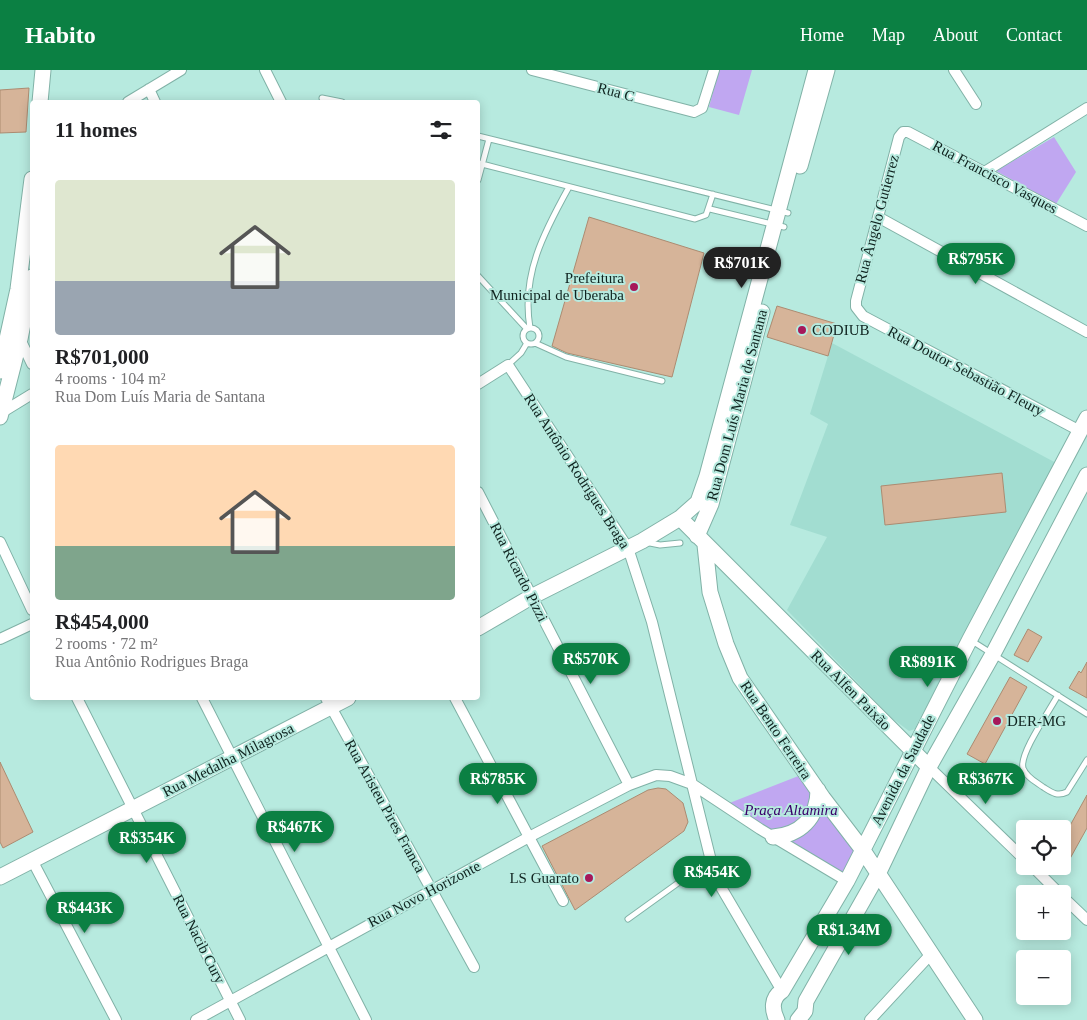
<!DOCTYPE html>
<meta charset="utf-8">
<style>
:root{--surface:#fff;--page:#f6f6f6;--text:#202124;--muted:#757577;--accent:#0b8043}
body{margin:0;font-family:Georgia,serif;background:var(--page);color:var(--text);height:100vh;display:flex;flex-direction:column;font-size:19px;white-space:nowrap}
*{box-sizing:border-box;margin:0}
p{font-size:16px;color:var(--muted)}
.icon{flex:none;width:28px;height:28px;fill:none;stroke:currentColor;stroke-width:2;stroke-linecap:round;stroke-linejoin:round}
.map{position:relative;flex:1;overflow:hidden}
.side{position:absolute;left:30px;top:30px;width:450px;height:600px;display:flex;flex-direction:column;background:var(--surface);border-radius:5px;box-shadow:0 2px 12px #0003}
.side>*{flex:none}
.buttons{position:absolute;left:1016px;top:750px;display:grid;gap:10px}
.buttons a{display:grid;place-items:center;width:55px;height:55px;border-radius:5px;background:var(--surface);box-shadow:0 2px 12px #0003;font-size:25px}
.price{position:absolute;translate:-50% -42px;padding:0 11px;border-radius:18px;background:var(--accent);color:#fff;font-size:16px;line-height:32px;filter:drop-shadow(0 1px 2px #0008)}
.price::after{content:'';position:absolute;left:50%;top:30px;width:15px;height:11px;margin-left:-8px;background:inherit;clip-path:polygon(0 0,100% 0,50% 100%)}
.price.active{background:#222;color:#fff}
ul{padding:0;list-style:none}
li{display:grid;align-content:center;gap:10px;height:265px;padding:0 25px}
li span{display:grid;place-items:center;height:155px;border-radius:5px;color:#555}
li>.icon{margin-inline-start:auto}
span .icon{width:90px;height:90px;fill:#fffc;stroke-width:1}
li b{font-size:21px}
h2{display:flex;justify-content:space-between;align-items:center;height:60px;padding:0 25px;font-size:21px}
header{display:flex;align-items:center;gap:30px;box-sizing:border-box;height:70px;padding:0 25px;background:var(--accent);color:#fff}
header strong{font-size:24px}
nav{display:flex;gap:28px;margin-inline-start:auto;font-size:18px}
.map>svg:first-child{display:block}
</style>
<header>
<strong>Habito</strong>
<nav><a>Home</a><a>Map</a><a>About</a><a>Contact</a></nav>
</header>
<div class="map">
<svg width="1087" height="950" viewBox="0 0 1087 950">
<rect width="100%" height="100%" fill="#b7eadf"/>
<path fill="#a2ddd1" d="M832,273L1058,394L918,652L915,659L909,661L893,649L787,540L827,467L790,455L828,354L810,344Z"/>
<path fill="#c0a7f1" d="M719,0H752L739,45L709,37Z
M1054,67L1076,102L1056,134L996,101Z
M801,705L855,781L844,805L727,734Z"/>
<path fill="#d6b499" stroke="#ac8b71" d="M29,18L26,62L0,63V20Z
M589,147L704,183L672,307L567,283L552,276Z
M777,236L837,254L828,286L767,267Z
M1002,403L1006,442L885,455L881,416Z
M1028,559L1042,567L1028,592L1014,585Z
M1087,592V628L1069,618L1079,601L1081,603Z
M1010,607L1027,617L985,694L967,684Z
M0,692L33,762L3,778L0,772Z
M658,718L666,719L683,733L688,752L684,761L575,840L542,776L648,720Z
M1087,725V758L1062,803V770Z"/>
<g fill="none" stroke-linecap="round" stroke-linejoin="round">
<defs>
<path id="lane" d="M322,28L342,32
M478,66L788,143
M478,93L695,149L706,145L713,124
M478,110L489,69
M710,139L784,157
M478,206L527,259
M530,258C521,205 544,162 569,117
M523 266a8 8 0 1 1 16 0a8 8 0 1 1-16 0Z
M535,273L566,287L662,311
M508,295L521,283L527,273
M645,472L660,475L680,473
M972,571L1087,644
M1058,625C1050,640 1019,684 1023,698C1026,707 1036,712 1043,717C1051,722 1057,727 1067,722L1087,690
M628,849L710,790"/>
<path id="street" d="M265,0L281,32
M532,0L694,42L702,38L714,0
M954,0L976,34
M149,19L155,32
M128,32L181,0
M986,101L1087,38
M878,147L1087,262
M20,269L32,294
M478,314L508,295L628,478L652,552L715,807L782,921
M1,343L32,324
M1080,361L863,246L856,237V231L899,67L903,62H908L1087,156
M478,422L629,715
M0,472L32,540
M0,569L32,554
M77,628L240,950
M202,628L366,950
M326,628L474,897
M455,628L563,831
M929,697L1025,790
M32,790L116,950
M1032,796L1060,824
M1062,826L1087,850
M196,950L529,767L629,715L656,705L670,706L692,714L760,759L847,811
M870,950L931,884"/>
<path id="secondary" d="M40,32L43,0
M800,96L827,0
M0,301L18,219L32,109
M0,347L20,269L32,207
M680,448L929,697
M697,466L711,434L762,242
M705,475L710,522L726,574L740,608L823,728L862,779L975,950
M478,558L531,527L642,471L680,448L698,432L707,406L816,0
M773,767C800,765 818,748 818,720
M0,807L348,628
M777,950C772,940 771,928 782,921L847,811L970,569L1087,348
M798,950L805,941L806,931L878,804L929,697L993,584L1087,405"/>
</defs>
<use href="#lane" stroke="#81b2a7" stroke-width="7"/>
<use href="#street" stroke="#81b2a7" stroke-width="12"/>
<use href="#secondary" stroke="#81b2a7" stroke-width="17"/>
<use href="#lane" stroke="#fff" stroke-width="5"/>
<use href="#street" stroke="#fff" stroke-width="10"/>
<use href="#secondary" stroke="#fff" stroke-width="15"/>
</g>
<g fill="#a6185a" stroke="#b7eadf" stroke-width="2">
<circle cx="634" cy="217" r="5"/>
<circle cx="802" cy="260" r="5"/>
<circle cx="997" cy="651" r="5"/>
<circle cx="589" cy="808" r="5"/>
</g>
<g text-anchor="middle" stroke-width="4" stroke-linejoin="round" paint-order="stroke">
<g font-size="15" fill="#0f231f" stroke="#b7eadf">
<text transform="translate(616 22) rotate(15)" y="5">Rua C</text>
<text transform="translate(995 107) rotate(28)" y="5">Rua Francisco Vasques</text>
<text transform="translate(877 149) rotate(-75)" y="5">Rua Ângelo Gutierrez</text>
<text transform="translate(966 301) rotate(28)" y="5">Rua Doutor Sebastião Fleury</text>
<text transform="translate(737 335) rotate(-75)" y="5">Rua Dom Luís Maria de Santana</text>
<text transform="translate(577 401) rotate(57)" y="5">Rua Antônio Rodrigues Braga</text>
<text transform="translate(519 502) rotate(63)" y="5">Rua Ricardo Pizzi</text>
<text transform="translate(851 620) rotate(45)" y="5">Rua Alfen Paixão</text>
<text transform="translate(776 660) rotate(56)" y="5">Rua Bento Ferreira</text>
<text transform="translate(228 690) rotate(-27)" y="5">Rua Medalha Milagrosa</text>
<text transform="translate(903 700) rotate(-63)" y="5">Avenida da Saudade</text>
<text transform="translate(385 736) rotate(61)" y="5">Rua Aristeu Pires Franca</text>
<text transform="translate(424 824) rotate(-28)" y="5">Rua Novo Horizonte</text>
<text transform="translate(199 869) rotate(63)" y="5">Rua Nacib Cury</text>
</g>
<g font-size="15" fill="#0f231f" stroke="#b7eadf" text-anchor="end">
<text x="624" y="213">Prefeitura<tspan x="624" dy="17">Municipal de Uberaba</tspan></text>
<text x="812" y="265" text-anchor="start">CODIUB</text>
<text x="1007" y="656" text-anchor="start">DER-MG</text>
<text x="579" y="813">LS Guarato</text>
</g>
<g font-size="15" font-style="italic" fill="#380069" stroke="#b7eadf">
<text x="791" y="745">Praça Altamira</text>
</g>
</g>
</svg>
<div class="buttons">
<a><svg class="icon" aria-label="locate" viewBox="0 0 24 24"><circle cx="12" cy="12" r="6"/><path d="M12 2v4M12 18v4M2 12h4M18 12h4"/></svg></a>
<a>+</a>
<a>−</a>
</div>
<b class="price" style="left:976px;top:215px">R$795K</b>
<b class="price active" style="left:742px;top:219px">R$701K</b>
<b class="price" style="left:591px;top:615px">R$570K</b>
<b class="price" style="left:928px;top:618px">R$891K</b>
<b class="price" style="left:498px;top:735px">R$785K</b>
<b class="price" style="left:986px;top:735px">R$367K</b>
<b class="price" style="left:295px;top:783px">R$467K</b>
<b class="price" style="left:147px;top:794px">R$354K</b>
<b class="price" style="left:712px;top:828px">R$454K</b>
<b class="price" style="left:85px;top:864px">R$443K</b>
<b class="price" style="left:849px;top:886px">R$1.34M</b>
<section class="side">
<h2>11 homes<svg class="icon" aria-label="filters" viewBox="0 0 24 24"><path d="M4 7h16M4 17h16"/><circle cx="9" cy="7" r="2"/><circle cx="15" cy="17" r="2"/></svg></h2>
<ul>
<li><span style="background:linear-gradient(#dfe7d0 65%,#9aa5b1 0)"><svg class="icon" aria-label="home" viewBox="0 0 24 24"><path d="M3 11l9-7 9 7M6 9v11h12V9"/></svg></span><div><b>R$701,000</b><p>4 rooms · 104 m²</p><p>Rua Dom Luís Maria de Santana</p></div></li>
<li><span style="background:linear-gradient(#ffd9b3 65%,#7fa58c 0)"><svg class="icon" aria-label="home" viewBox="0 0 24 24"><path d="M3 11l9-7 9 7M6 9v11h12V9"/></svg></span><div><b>R$454,000</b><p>2 rooms · 72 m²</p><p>Rua Antônio Rodrigues Braga</p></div></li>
</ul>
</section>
</div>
